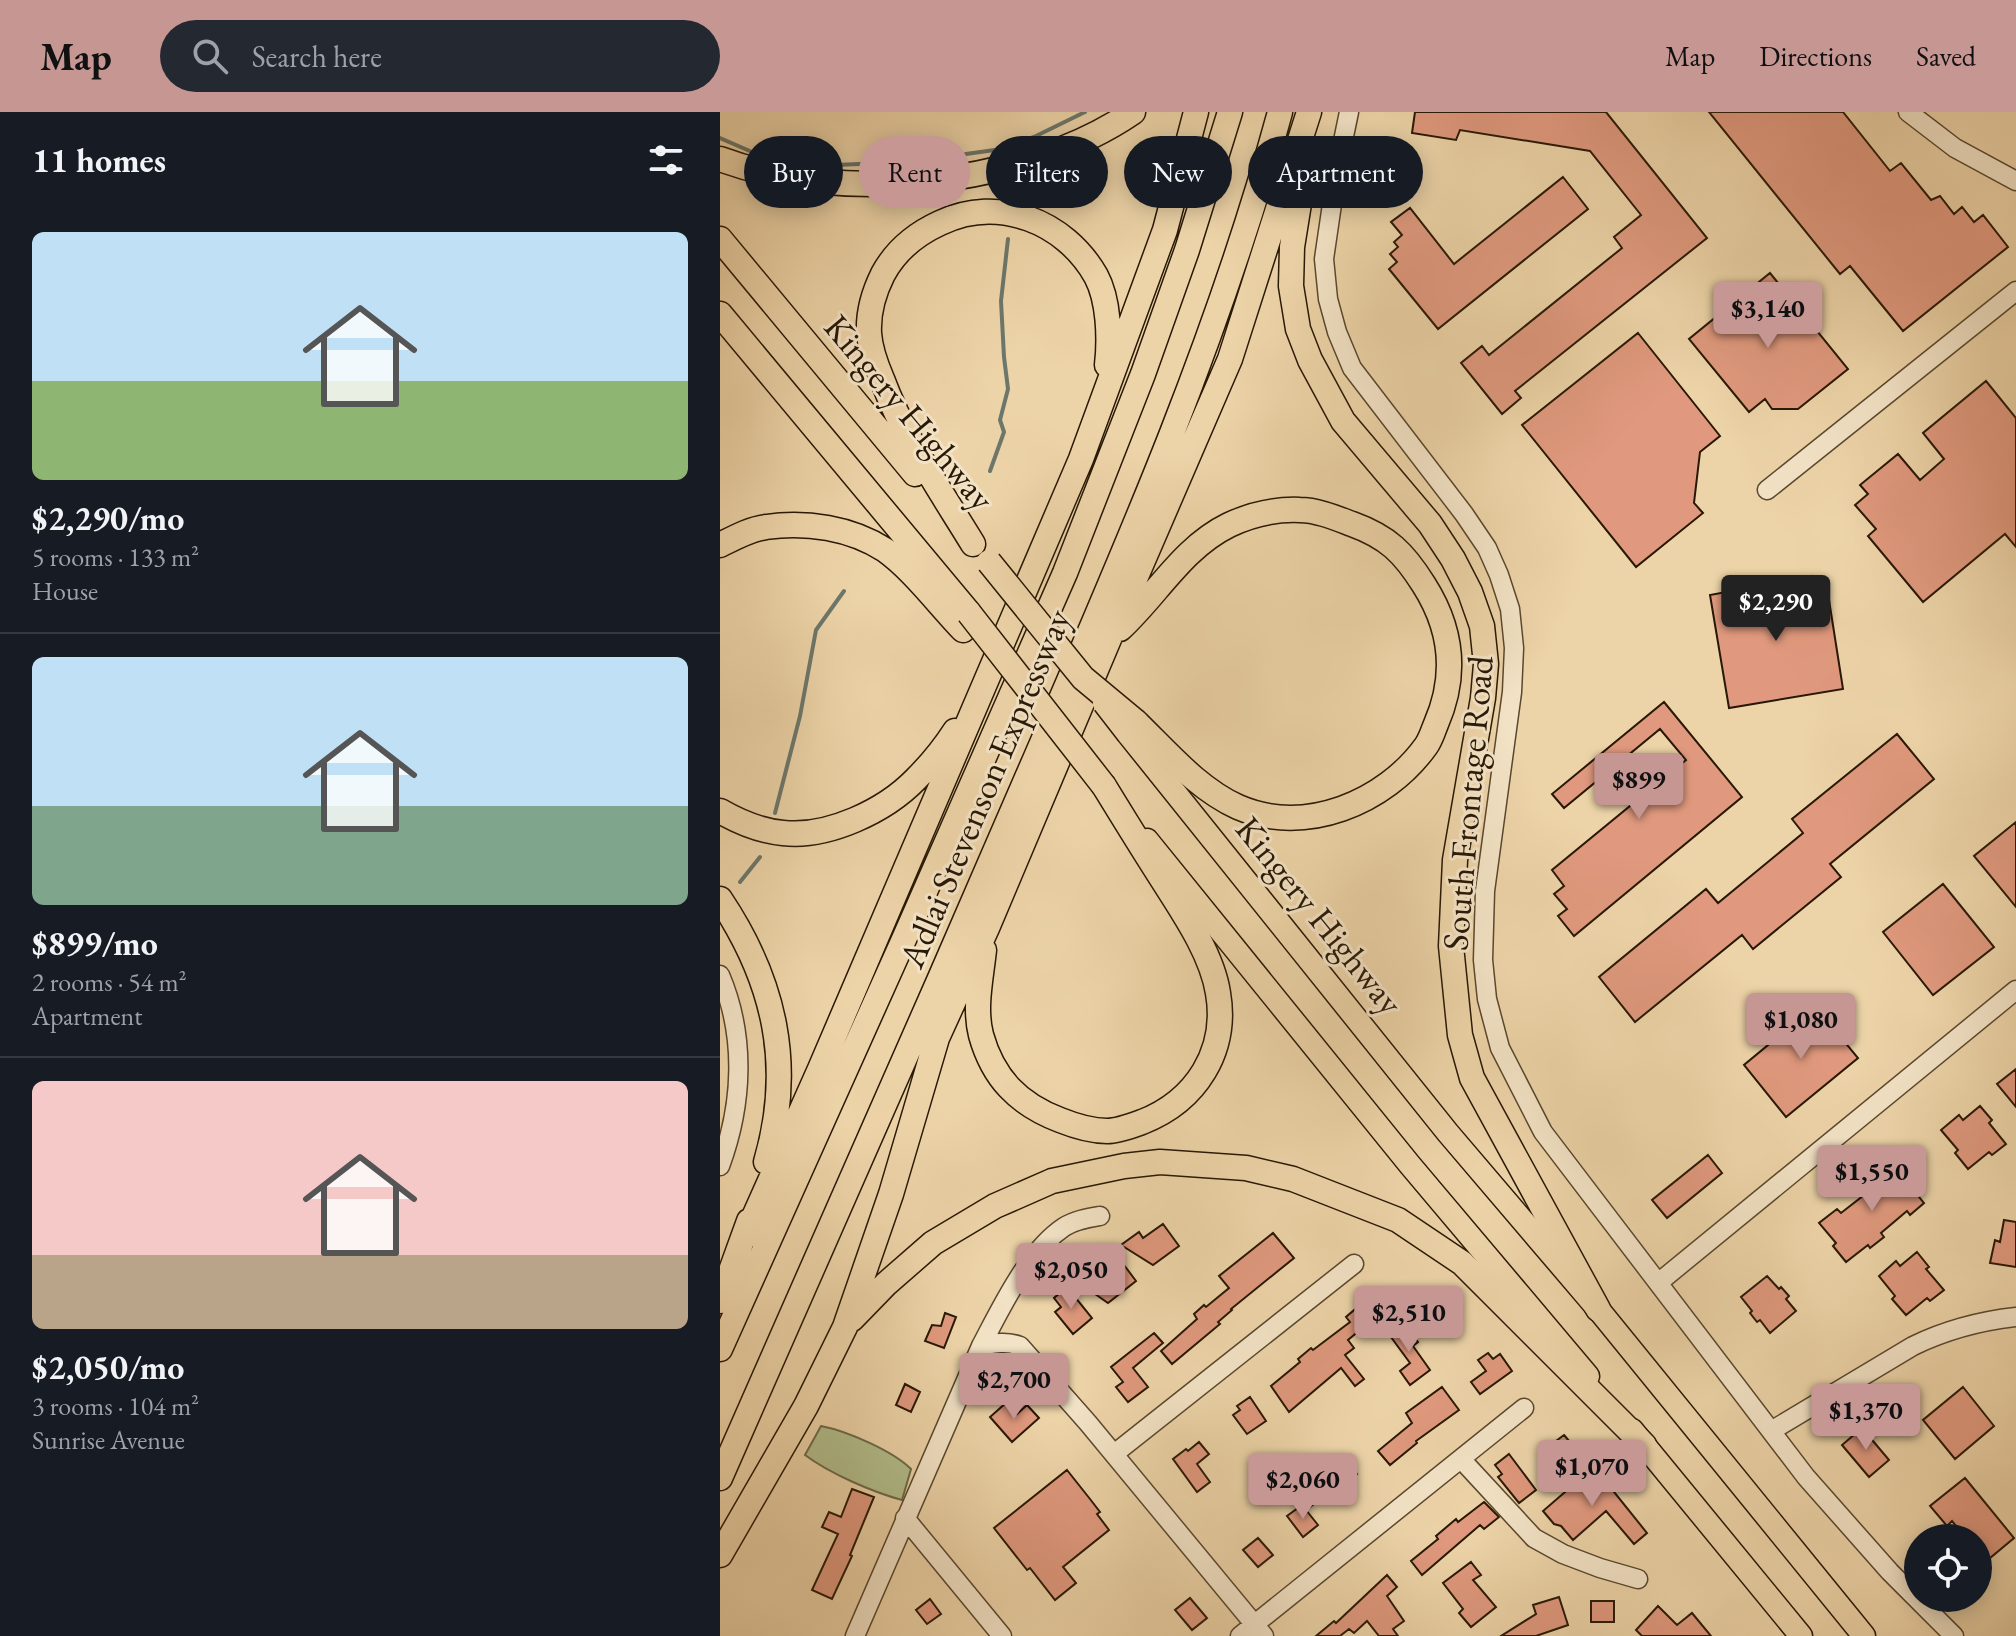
<!DOCTYPE html>
<meta charset="utf-8">
<style>
:root{--surface:#171b24;--page:#242831;--text:#f1f3f6;--muted:#9ea1a6;--line:#363941;--accent:#c59692}
body{margin:0;font-family:"EB Garamond",serif;background:var(--page);color:var(--text);height:100vh;display:flex;flex-direction:column;font-size:30px;white-space:nowrap}
*{box-sizing:border-box;margin:0}
p{font-size:26px;color:var(--muted)}
.icon{flex:none;width:44px;height:44px;fill:none;stroke:currentColor;stroke-width:2;stroke-linecap:round;stroke-linejoin:round}
.map{position:relative;flex:1;overflow:hidden}
.details{display:flex;flex-direction:column;background:var(--surface);width:720px}
.details>*{flex:none}
.hud{position:absolute;left:24px;top:24px;width:760px;height:72px;display:flex;gap:16px}
.fabs{position:absolute;left:1184px;top:1412px;display:grid;gap:16px}
.fabs a{display:grid;place-items:center;width:88px;height:88px;border-radius:50%;background:var(--surface);box-shadow:0 4px 20px #0003;font-size:40px}
.price{position:absolute;translate:-50% -68px;padding:0 18px;border-radius:8px;background:var(--accent);color:#111;font-size:26px;line-height:52px;filter:drop-shadow(0 2px 4px #0008)}
.price::after{content:'';position:absolute;left:50%;top:48px;width:24px;height:18px;margin-left:-12px;background:inherit;clip-path:polygon(0 0,100% 0,50% 100%)}
.price.current{background:#222;color:#fff}
ul{padding:0;list-style:none}
li{display:grid;align-content:center;gap:16px;height:424px;padding:0 32px}
li+li{border-top:2px solid var(--line)}
li span{display:grid;place-items:center;height:248px;border-radius:12px;color:#555}
li>.icon{margin-inline-start:auto}
span .icon{width:144px;height:144px;fill:#fffc;stroke-width:1}
li b{font-size:34px}
h2{display:flex;justify-content:space-between;align-items:center;height:96px;padding:0 32px;font-size:34px}
.pill{padding:0 28px;border-radius:36px;background:var(--surface);box-shadow:0 4px 20px #0003;font-size:28px;line-height:72px}
.pill.current{background:var(--accent);color:#111}
header{display:flex;align-items:center;gap:48px;box-sizing:border-box;height:112px;padding:0 40px;background:var(--accent);color:#111}
header strong{font-size:38px}
nav{display:flex;gap:44px;margin-inline-start:auto;font-size:28px}
.search{width:560px;height:72px;background:var(--page);display:flex;align-items:center;gap:20px;box-sizing:border-box;padding:0 28px;border-radius:44px;color:var(--muted);font-size:30px}
main{display:flex;flex:1;min-height:0}
.map>svg:first-child{display:block}
</style>
<header>
<strong>Map</strong>
<div class="search"><svg class="icon" aria-label="search" viewBox="0 0 24 24"><circle cx="10" cy="10" r="6"/><path d="M15 15l6 6"/></svg>Search here</div>
<nav><a>Map</a><a>Directions</a><a>Saved</a></nav>
</header>
<main>
<section class="details">
<h2>11 homes<svg class="icon" aria-label="filters" viewBox="0 0 24 24"><path d="M4 7h16M4 17h16"/><circle cx="9" cy="7" r="2"/><circle cx="15" cy="17" r="2"/></svg></h2>
<ul>
<li><span style="background:linear-gradient(#bfe0f5 60%,#8fb573 0)"><svg class="icon" aria-label="home" viewBox="0 0 24 24"><path d="M3 11l9-7 9 7M6 9v11h12V9"/></svg></span><div><b>$2,290/mo</b><p>5 rooms · 133 m²</p><p>House</p></div></li>
<li><span style="background:linear-gradient(#bfe0f5 60%,#7fa58c 0)"><svg class="icon" aria-label="home" viewBox="0 0 24 24"><path d="M3 11l9-7 9 7M6 9v11h12V9"/></svg></span><div><b>$899/mo</b><p>2 rooms · 54 m²</p><p>Apartment</p></div></li>
<li><span style="background:linear-gradient(#f6c9c9 70%,#b9a48a 0)"><svg class="icon" aria-label="home" viewBox="0 0 24 24"><path d="M3 11l9-7 9 7M6 9v11h12V9"/></svg></span><div><b>$2,050/mo</b><p>3 rooms · 104 m²</p><p>Sunrise Avenue</p></div></li>
</ul>
</section>
<div class="map">
<svg width="1296" height="1524" viewBox="0 0 1296 1524">
<rect width="100%" height="100%" fill="#edd4a8"/>
<filter id="stains"><feTurbulence type="fractalNoise" baseFrequency=".0025" numOctaves="4"/><feColorMatrix values="0 0 0 0 .2 0 0 0 0 .09 0 0 0 0 .02 0 0 0 .5 -.17"/></filter>
<radialGradient id="worn" r=".72"><stop offset=".6" stop-color="#630" stop-opacity="0"/><stop offset="1" stop-color="#630" stop-opacity=".3"/></radialGradient>
<path fill="#b2be8c" stroke="#6d6b49" stroke-width="2" d="M101,1314C127,1319 173,1339 191,1357L182,1388C152,1380 109,1361 85,1343Z"/>
<g fill="none" stroke-linecap="round" stroke-linejoin="round">
<path stroke="#6c776b" stroke-width="4" d="M0,26L39,43L115,53L188,50L282,37L316,24L365,0
M270,359L284,320L280,308L288,277L284,245L281,189L288,127
M55,701L80,604L96,518L124,479
M20,770L40,745"/>
</g>
<path fill="#e0997e" stroke="#281806" stroke-width="2" d="M695,0H886L987,126L795,279L801,286L782,302L741,251L762,234L769,243L902,136L894,125L921,103L870,39L740,18L736,28L692,21Z
M989,0H1123L1170,59L1181,51L1211,88L1220,84L1234,102L1242,95L1254,110L1263,103L1288,135L1183,219L1130,154L1120,162Z
M843,65L868,97L718,217L669,157L677,150L670,142L678,135L674,130L682,123L671,110L690,96L734,152Z
M1050,161L1128,257L1078,297H1052L1045,287L1029,300L969,227Z
M918,221L1000,324L980,340L974,391L983,401L916,455L802,313Z
M1266,269L1296,306V435L1285,422L1203,490L1148,424L1156,417L1135,393L1148,382L1140,373L1178,342L1200,368L1224,347L1203,321Z
M1092,464L1097,490L1109,488L1123,577L1009,596L990,483Z
M944,590L1022,685L854,824L838,804L847,797L834,782L844,774L832,758L966,648L940,617L844,696L832,682Z
M1177,622L1214,667L1110,752L1121,765L1033,837L1022,823L915,910L879,865L986,777L998,791L1083,721L1072,707Z
M1296,710V795L1254,744Z
M1223,772L1274,835L1213,883L1163,820Z
M1095,894L1138,946L1066,1005L1024,953Z
M1296,957V995L1277,972Z
M1260,994L1272,1008L1269,1011L1286,1032L1272,1043L1269,1040L1248,1057L1235,1041L1238,1038L1221,1018L1239,1003L1243,1008Z
M988,1043L1002,1061L947,1106L932,1088Z
M1178,1054L1190,1068L1187,1070L1204,1091L1190,1103L1187,1099L1161,1121L1164,1125L1150,1136L1148,1133L1126,1150L1113,1134L1116,1131L1099,1111L1117,1097L1121,1101L1144,1083L1139,1077L1157,1063L1161,1067Z
M1284,1108L1296,1110V1155L1270,1151L1275,1128L1280,1130Z
M443,1112L459,1134L433,1153L401,1133L419,1120L423,1126Z
M553,1121L574,1146L511,1197L512,1198L498,1210L500,1212L452,1252L441,1239L477,1207L474,1202L484,1193L486,1195L509,1176L499,1164Z
M1197,1140L1209,1155L1206,1157L1224,1178L1210,1189L1207,1186L1186,1203L1172,1187L1175,1184L1159,1164L1176,1149L1180,1154Z
M398,1145L416,1169L388,1191L358,1170L375,1157L378,1161Z
M1047,1164L1059,1177L1061,1175L1069,1184L1066,1187L1076,1199L1050,1221L1040,1208L1037,1210L1030,1201L1032,1199L1021,1185Z
M347,1175L372,1206L353,1222L335,1200L341,1195L334,1186Z
M640,1193L652,1208L628,1228L634,1236L625,1243L644,1267L635,1274L621,1256L569,1300L551,1274L580,1250L578,1247L591,1236L593,1238L630,1210L626,1205Z
M225,1201L236,1205L224,1236L205,1229L212,1213L221,1214Z
M683,1210L698,1230L693,1234L710,1258L690,1273L680,1259L690,1251L668,1221Z
M434,1221L443,1231L413,1256L428,1275L408,1290L396,1275L403,1270L391,1255Z
M768,1241L773,1247L780,1242L792,1259L760,1282L751,1270L766,1259L758,1248Z
M185,1272L200,1280L191,1300L176,1293Z
M722,1275L739,1298L696,1329L697,1331L670,1353L658,1339L692,1311L686,1301Z
M1243,1275L1274,1314L1235,1347L1203,1308Z
M530,1285L546,1309L527,1322L513,1303L520,1298L517,1294Z
M287,1290L297,1302L307,1293L319,1306L292,1330L270,1305Z
M1142,1316L1169,1348L1149,1365L1122,1333Z
M844,1323L861,1343L850,1352L847,1348L839,1354L832,1345L838,1340L832,1332Z
M479,1330L489,1342L477,1352L490,1370L477,1380L453,1347L466,1337L468,1339Z
M789,1342L816,1378L799,1391L778,1365L782,1362L775,1353Z
M623,1344L637,1362L610,1383L609,1380L589,1396L581,1387L601,1370L596,1365Z
M874,1355L927,1421L914,1432L886,1399L853,1428L841,1414L834,1412L823,1399Z
M347,1358L370,1387L380,1400L377,1402L389,1418L343,1455L356,1471L335,1488L310,1456L307,1458L274,1416Z
M1245,1366L1294,1426L1258,1456V1426H1246L1232,1409L1227,1414L1210,1394Z
M132,1377L154,1385L130,1443L132,1444L112,1487L92,1478L118,1422L102,1415L109,1400L121,1405Z
M764,1390L779,1405L764,1417L760,1413L702,1463L691,1449L718,1427L716,1424L736,1407L738,1410Z
M582,1393L598,1413L583,1425L567,1404Z
M538,1426L553,1443L538,1455L523,1438Z
M751,1450L761,1463L753,1468L776,1495L751,1515L739,1501L743,1497L723,1471Z
M667,1463L677,1475L667,1484L684,1509L673,1517L678,1524H659L647,1509L634,1521L629,1517L620,1524H596L614,1509L616,1511Z
M839,1485L848,1513L816,1524H781L816,1502L813,1493Z
M470,1486L487,1506L472,1518L455,1498Z
M210,1487L221,1502L207,1512L196,1498Z
M871,1489H894V1510H871Z
M938,1494L957,1513L972,1501L991,1524H922L916,1518Z"/>
<g fill="none" stroke-linecap="round" stroke-linejoin="round">
<defs>
<path id="minor" d="M629,0L617,58L604,147L608,187L617,220L632,256L744,402L767,436L779,463L790,497L794,536L792,580L765,779L763,848L767,887L780,936L823,1020L1086,1365L1170,1460L1234,1524
M1188,0L1235,36L1296,69
M1047,378L1296,179
M0,863C26,924 23,992 0,1054
M938,1171L1296,878
M261,1234C275,1231 287,1229 300,1234L368,1311L544,1524
M1051,1319L1193,1234C1226,1218 1260,1209 1296,1205
M394,1342L634,1152
M741,1347L814,1426L843,1442L880,1456L918,1467
M185,1406L282,1524
M135,1524L261,1234C281,1196 308,1139 344,1115C355,1108 368,1106 380,1104
M520,1524L804,1296"/>
<path id="major" d="M408,622L728,1021L878,1197L1144,1524
M427,728L690,1053L868,1264
M912,1318L1081,1524"/>
<path id="highway" d="M0,47C123,93 305,74 413,0
M585,54L572,135L571,174L578,217L590,248L623,309L710,412L733,447L750,480L762,514L766,552L763,586L735,748L731,834L740,923L752,966L878,1197
M0,127L195,362
M0,202L249,501
M253,432C220,378 184,326 162,267C156,253 150,237 149,221C148,201 154,180 163,162C176,138 196,122 220,111C278,83 345,109 376,164C389,188 390,227 387,253
M0,433C14,426 30,417 46,415C86,409 131,416 165,438C192,457 219,493 243,518
M400,517C437,483 462,436 509,413C530,403 556,397 580,398C597,398 616,406 632,412C668,425 684,441 704,473C732,517 737,564 716,612C713,619 711,627 706,634C665,691 585,724 518,695C478,677 448,641 416,610
M0,699C19,710 41,719 63,721C108,726 165,699 196,667C210,653 224,636 235,619
M0,787C55,869 74,954 46,1050
M264,838C261,866 254,896 261,923C273,966 298,992 340,1008C355,1014 370,1019 387,1019C398,1019 411,1014 422,1010C476,989 508,939 498,881C492,842 463,800 442,767C422,736 403,705 384,674
M25,1125L100,957L361,347L445,118L476,0
M0,1189L29,1109
M132,1207L166,1172L213,1131L275,1094L332,1069L404,1054L440,1050L526,1056L573,1067L678,1108L742,1151L924,1333
M0,1237L185,825L345,461L423,262L467,138L510,0
M0,1366C106,1127 212,886 316,645C407,435 500,222 560,0
M0,1443L86,1294L125,1215L171,1082L217,926L267,816L389,527L510,247L589,0"/>
</defs>
<use href="#minor" stroke="#59472e" stroke-width="21"/>
<use href="#major" stroke="#281806" stroke-width="25"/>
<use href="#highway" stroke="#281806" stroke-width="27"/>
<use href="#minor" stroke="#f3e3c6" stroke-width="18"/>
<use href="#major" stroke="#edd4a8" stroke-width="22"/>
<use href="#highway" stroke="#edd4a8" stroke-width="24"/>
<defs>
<path id="major-bridge" d="M384,591L408,622"/>
<path id="highway-bridge" d="M269,450L363,566L416,610
M249,501L384,674"/>
</defs>
<use href="#major-bridge" stroke="#281806" stroke-width="25" stroke-linecap="butt"/>
<use href="#highway-bridge" stroke="#281806" stroke-width="27" stroke-linecap="butt"/>
<use href="#major-bridge" stroke="#edd4a8" stroke-width="22"/>
<use href="#highway-bridge" stroke="#edd4a8" stroke-width="24"/>
</g>
<g text-anchor="middle" stroke-width="6" stroke-linejoin="round" paint-order="stroke">
<g font-size="36" fill="#281806" stroke="#f3e3c6">
<text transform="translate(190 300) rotate(50)" y="13">Kingery Highway</text>
<text transform="translate(264 676) rotate(-67)" y="13">Adlai Stevenson Expressway</text>
<text transform="translate(747 691) rotate(-85)" y="13">South Frontage Road</text>
<text transform="translate(600 803) rotate(51)" y="13">Kingery Highway</text>
</g>
</g>
<rect width="100%" height="100%" filter="url(#stains)"/>
<rect width="100%" height="100%" fill="url(#worn)"/>
</svg>
<div class="fabs">
<a><svg class="icon" aria-label="locate" viewBox="0 0 24 24"><circle cx="12" cy="12" r="6"/><path d="M12 2v4M12 18v4M2 12h4M18 12h4"/></svg></a>
</div>
<b class="price" style="left:1048px;top:238px">$3,140</b>
<b class="price current" style="left:1056px;top:531px">$2,290</b>
<b class="price" style="left:919px;top:709px">$899</b>
<b class="price" style="left:1081px;top:949px">$1,080</b>
<b class="price" style="left:1152px;top:1101px">$1,550</b>
<b class="price" style="left:351px;top:1199px">$2,050</b>
<b class="price" style="left:689px;top:1242px">$2,510</b>
<b class="price" style="left:294px;top:1309px">$2,700</b>
<b class="price" style="left:1146px;top:1340px">$1,370</b>
<b class="price" style="left:872px;top:1396px">$1,070</b>
<b class="price" style="left:583px;top:1409px">$2,060</b>
<div class="hud">
<a class="pill">Buy</a>
<a class="pill current">Rent</a>
<a class="pill">Filters</a>
<a class="pill">New</a>
<a class="pill">Apartment</a>
</div>
</div>
</main>
